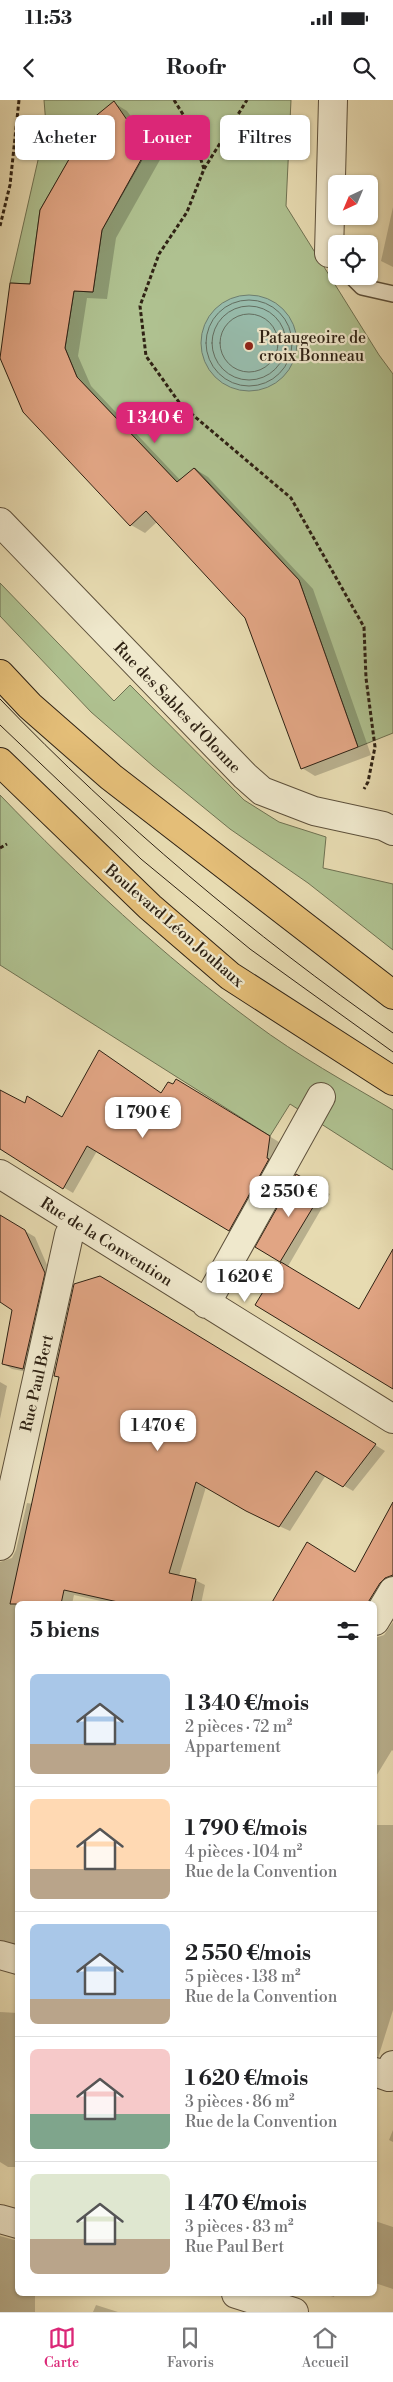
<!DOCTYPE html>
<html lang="fr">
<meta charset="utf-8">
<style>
:root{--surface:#fff;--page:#f6f6f6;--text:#202124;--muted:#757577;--line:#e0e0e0;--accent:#db2777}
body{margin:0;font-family:"Libre Bodoni",serif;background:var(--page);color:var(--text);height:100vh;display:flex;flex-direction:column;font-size:19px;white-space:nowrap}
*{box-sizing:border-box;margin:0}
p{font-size:16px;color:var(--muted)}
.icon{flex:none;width:28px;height:28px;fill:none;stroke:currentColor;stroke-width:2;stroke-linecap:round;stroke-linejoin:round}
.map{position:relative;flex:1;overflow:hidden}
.drawer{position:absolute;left:15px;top:1501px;width:362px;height:695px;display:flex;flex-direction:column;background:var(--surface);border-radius:8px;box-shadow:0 1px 4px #0004}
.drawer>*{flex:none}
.banner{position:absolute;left:15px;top:15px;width:364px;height:45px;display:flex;gap:10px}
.needle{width:32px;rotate:224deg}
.controls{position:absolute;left:328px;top:75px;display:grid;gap:10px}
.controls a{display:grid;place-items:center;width:50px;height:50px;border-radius:8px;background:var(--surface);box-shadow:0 1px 4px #0004;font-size:25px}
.price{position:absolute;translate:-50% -42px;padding:0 11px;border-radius:10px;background:#fff;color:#222;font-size:16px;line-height:32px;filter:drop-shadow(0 1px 2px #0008)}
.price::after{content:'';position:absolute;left:50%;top:30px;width:15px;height:11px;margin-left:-8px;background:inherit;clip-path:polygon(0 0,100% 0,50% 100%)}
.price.current{background:var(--accent);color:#fff}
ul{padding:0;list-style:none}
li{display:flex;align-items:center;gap:15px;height:125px;padding:0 15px}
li+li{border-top:1px solid var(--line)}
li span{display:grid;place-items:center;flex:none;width:140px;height:100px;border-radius:8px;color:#555}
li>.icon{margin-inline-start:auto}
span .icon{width:60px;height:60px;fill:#fffc;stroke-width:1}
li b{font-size:21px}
h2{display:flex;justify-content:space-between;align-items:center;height:60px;padding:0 15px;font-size:21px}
.chip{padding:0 18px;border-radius:8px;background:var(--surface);box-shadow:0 1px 4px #0004;font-size:18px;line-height:45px}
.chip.current{background:var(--accent);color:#fff}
.status{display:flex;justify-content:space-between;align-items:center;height:35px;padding:0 25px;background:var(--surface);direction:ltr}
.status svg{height:14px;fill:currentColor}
header{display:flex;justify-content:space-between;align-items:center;height:65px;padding:0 15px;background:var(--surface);font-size:22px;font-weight:700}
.menu{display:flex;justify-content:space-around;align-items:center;height:70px;border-top:1px solid var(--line);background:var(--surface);font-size:14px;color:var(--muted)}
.menu a{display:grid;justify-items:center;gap:2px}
.menu .current{color:var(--accent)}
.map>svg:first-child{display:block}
</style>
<div class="status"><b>11:53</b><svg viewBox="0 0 49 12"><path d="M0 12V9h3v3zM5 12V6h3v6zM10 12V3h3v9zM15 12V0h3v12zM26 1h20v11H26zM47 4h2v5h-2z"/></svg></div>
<header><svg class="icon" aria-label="back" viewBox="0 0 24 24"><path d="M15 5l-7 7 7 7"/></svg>Roofr<svg class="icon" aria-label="search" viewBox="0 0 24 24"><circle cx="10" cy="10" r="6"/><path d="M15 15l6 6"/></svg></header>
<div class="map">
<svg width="393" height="2212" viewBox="0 0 393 2212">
<rect width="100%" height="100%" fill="#e7dbb1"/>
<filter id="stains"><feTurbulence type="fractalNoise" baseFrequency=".004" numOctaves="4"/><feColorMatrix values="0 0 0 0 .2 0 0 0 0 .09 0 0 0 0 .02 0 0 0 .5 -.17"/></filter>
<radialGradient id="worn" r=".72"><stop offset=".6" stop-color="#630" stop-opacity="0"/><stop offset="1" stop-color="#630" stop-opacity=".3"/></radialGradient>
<path fill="#afc190" stroke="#6f7252" d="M44,0H291L286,106L379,255L393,274V633L358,647L299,480L195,368L177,382L77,277L65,248L74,191L93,192L102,130L143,58L150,53L114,2L92,20L40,110L30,184L10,183L46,25Z
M0,483L114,601L130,585L244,700L279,722L326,737L323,768L393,784V850L308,783L230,729L153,666L91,612L0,516Z
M0,695C79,777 163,856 254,923C298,956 346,982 393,1010V1070L290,1004L270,1036L0,865Z"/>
<path fill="#97bbab" stroke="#6d7e6f" d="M201 243a48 48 0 1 1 96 0a48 48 0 1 1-96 0Z"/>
<path fill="#0003" d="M114,3L127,11L161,58L116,138L107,199L87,198L78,256L91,286L181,381L195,369L208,377L313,489L371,655L315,676L302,668L246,517L157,422L145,433L131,425L31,185Z
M393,107V167L381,161Z
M176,980L279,1042L276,1064L238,1136L97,1051L73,1093L0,1049V992L25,1005L63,1019L162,994L173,986Z
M297,1076L330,1094L287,1168L360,1210L393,1179V1288L257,1205L282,1162L257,1147Z
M0,1116L35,1137L53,1179L33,1273L12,1269L2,1263L13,1209L0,1201Z
M110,1183L385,1351L353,1391L326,1375L290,1431L257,1416L206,1387L179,1476L195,1480L205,1485L201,1504H114L74,1495L72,1504H18V1846L6,1845L0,1843V1462L12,1458L16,1450L27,1403L33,1404L60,1278L55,1275Z
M0,1282L7,1286L0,1319Z
M393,1405V1486L375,1504H273L355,1473Z
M393,1522V1651L392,1650L375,1678V1538L384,1535Z
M375,1725H393V1910L378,1958H375Z
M0,1912L18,1913V2067H8L0,2062Z
M393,2030V2042L389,2040Z
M375,2121L393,2127V2189L375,2183Z
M0,2136L18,2141V2194H35V2212H0Z
M324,2194H335L334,2197Z
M96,2205L118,2212H93Z"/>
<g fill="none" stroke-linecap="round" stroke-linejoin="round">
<path stroke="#636e60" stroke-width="1" d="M206 243a43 43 0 1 1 86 0a43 43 0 1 1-86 0Z
M212 243a37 37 0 1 1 74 0a37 37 0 1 1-74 0Z
M220 243a29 29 0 1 1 58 0a29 29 0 1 1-58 0Z"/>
</g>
<path fill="#e1a584" stroke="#2f2214" d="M114,1L147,49L102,130L93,192L74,191L65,248L77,277L177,382L194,368L299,480L358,647L301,669L245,518L146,411L130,426L23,312L0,258L10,183L30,184L40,110L92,19Z
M99,950L161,993L168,982L173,984L176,979L270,1036L267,1058L269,1059L229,1131L87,1046L63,1089L0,1049V990L25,1003L27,996L62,1017Z
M296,1074L324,1089L280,1162L255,1147Z
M0,1115L25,1130L45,1173L23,1269L2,1264L12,1210L0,1202Z
M393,1149V1289L255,1205L281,1162L359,1209Z
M100,1176L376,1344L343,1387L316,1371L279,1427L246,1411L196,1382L169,1473L196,1479L191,1504H127L64,1490L61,1504H10L59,1277L54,1276L74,1184Z
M393,1402V1475L385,1478L380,1483L367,1504H271L307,1442L355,1472Z"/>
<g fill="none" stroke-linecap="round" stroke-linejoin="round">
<defs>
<path id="lane" d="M351,176L362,187L393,194"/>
<path id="street" d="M329,153L333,0
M0,422L245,676L262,691L314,711L383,726L393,731
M0,1074L393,1319
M206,1204L321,997
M0,1446L69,1135L76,1122
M375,1521L393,1491
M0,1855L18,1860
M375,1972L389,1977L393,1965
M0,2119L18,2124
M236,2194L294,2212"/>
<path id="primary" d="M0,574L30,606L111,677L393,895
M0,662L150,807L230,876L393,981"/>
</defs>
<use href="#lane" stroke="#5d503b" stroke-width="18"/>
<use href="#street" stroke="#5d503b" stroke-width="30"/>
<use href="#primary" stroke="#2f2214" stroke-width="30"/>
<path stroke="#2f2214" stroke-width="3" stroke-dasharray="4 2.5" stroke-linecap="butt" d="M174,0L189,24L204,69L187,112L159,154L140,206L146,256L181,305L291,398L364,527L366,578L375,647L368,682L364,689
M204,69L247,0
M0,126L10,85L19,0
M0,748L7,744"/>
<use href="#lane" stroke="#efe8cc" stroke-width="15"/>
<use href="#street" stroke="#efe8cc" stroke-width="28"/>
<use href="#primary" stroke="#e4be78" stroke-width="28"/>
<path stroke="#2f2214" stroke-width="1" d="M0,599C119,723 252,834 393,933
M0,625L141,759L250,849L393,952"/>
</g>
<circle fill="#8f2418" stroke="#efe8cc" stroke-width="2" cx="249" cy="246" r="5"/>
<g text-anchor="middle" stroke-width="4.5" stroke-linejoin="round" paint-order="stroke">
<g font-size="16" fill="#2f2214" stroke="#efe8cc" text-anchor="start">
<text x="259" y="243">Pataugeoire de<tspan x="259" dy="18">croix Bonneau</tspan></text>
</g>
<g font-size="16" fill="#2f2214" stroke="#efe8cc">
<text transform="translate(178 607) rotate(46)" y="6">Rue des Sables d'Olonne</text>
<text transform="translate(175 825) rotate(41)" y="6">Boulevard Léon Jouhaux</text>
<text transform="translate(107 1141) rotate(32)" y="6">Rue de la Convention</text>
<text transform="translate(36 1283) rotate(-77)" y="6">Rue Paul Bert</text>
</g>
</g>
<rect width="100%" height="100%" filter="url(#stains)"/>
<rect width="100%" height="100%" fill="url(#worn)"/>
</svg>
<div class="controls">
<a><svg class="needle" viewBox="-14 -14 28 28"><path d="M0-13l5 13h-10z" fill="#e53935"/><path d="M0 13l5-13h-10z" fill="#757577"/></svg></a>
<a><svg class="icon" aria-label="locate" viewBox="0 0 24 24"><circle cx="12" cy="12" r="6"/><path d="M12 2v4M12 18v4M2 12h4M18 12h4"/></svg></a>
</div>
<b class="price current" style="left:155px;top:344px">1 340 €</b>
<b class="price" style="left:143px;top:1039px">1 790 €</b>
<b class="price" style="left:289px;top:1118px">2 550 €</b>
<b class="price" style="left:245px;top:1203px">1 620 €</b>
<b class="price" style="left:158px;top:1352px">1 470 €</b>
<div class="banner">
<a class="chip">Acheter</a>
<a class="chip current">Louer</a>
<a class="chip">Filtres</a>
</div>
<section class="drawer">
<h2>5 biens<svg class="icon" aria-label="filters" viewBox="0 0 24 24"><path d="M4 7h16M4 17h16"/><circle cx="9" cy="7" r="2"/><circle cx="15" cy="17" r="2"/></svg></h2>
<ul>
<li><span style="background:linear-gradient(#a9c7e8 70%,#b9a48a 0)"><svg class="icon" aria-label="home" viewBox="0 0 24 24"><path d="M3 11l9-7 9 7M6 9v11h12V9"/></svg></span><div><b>1 340 €/mois</b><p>2 pièces · 72 m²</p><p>Appartement</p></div></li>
<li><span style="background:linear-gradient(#ffd9b3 70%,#b9a48a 0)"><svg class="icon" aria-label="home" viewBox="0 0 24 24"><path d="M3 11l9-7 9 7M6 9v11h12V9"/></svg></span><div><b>1 790 €/mois</b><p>4 pièces · 104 m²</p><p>Rue de la Convention</p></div></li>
<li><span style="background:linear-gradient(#a9c7e8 75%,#b9a48a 0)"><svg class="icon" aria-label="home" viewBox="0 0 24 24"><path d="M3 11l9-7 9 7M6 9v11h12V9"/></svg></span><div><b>2 550 €/mois</b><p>5 pièces · 138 m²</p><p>Rue de la Convention</p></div></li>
<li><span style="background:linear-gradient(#f6c9c9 65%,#7fa58c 0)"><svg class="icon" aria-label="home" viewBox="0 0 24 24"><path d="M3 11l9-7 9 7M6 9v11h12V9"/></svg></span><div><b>1 620 €/mois</b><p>3 pièces · 86 m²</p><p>Rue de la Convention</p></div></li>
<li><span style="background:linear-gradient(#dfe7d0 65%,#b9a48a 0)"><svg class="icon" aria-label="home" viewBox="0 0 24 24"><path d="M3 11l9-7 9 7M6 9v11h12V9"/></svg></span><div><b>1 470 €/mois</b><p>3 pièces · 83 m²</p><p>Rue Paul Bert</p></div></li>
</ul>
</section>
</div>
<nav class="menu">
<a class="current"><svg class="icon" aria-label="map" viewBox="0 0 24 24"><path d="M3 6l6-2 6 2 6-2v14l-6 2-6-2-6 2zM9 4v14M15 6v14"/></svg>Carte</a>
<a><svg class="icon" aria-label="saved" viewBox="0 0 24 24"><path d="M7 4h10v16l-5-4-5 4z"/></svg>Favoris</a>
<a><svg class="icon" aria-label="home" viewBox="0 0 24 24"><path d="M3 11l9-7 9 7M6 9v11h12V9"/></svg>Accueil</a>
</nav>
